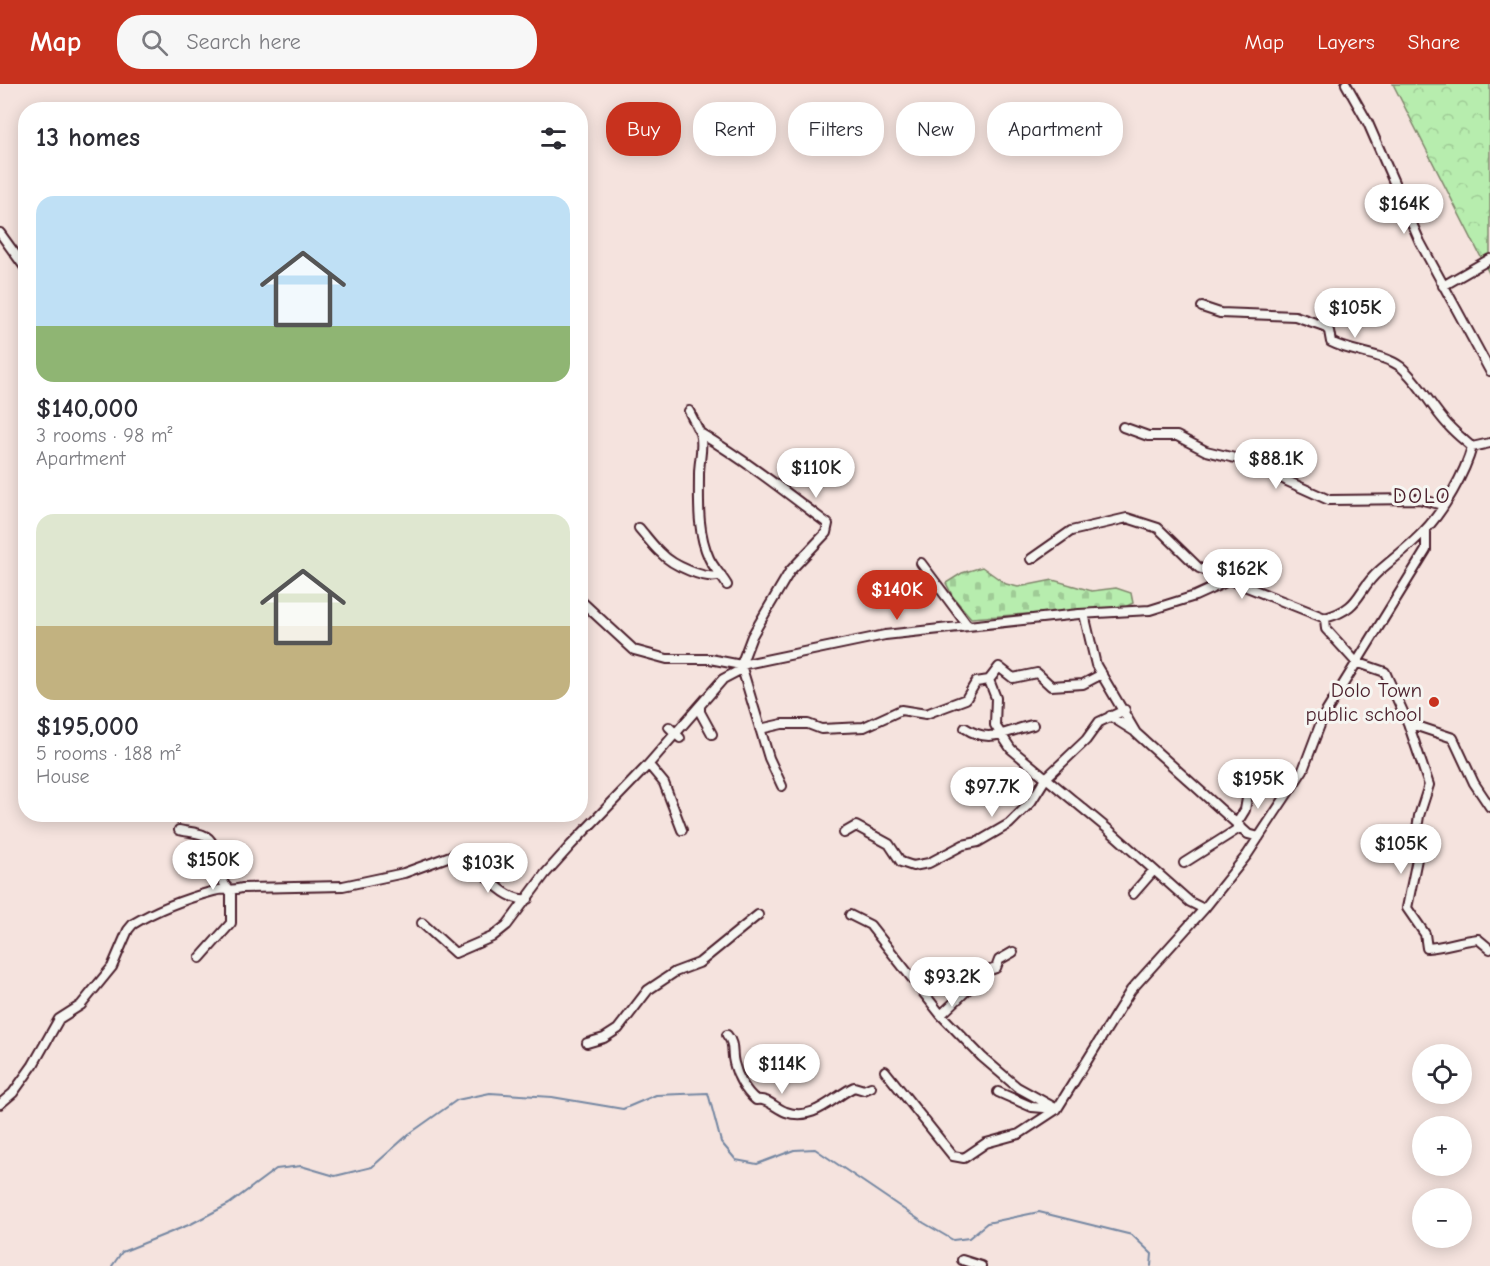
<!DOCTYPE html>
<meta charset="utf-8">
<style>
:root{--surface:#fff;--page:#f7f7f7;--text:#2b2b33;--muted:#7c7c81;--accent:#c8321e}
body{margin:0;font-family:"Comic Neue",sans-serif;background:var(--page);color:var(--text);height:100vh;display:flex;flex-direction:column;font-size:22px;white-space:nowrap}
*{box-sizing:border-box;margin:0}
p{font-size:20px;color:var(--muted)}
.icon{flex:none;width:33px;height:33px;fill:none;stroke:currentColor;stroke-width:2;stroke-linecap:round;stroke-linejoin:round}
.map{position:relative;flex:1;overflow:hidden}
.side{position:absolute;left:18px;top:18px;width:570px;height:720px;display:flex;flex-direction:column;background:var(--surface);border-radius:24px;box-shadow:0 3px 15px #0003}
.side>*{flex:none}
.top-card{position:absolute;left:606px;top:18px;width:570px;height:54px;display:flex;gap:12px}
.fabs{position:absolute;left:1412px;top:960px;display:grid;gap:12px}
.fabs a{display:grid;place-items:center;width:60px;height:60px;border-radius:50%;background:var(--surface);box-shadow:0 3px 15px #0003;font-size:30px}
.price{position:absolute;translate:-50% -51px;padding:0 14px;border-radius:21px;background:#fff;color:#222;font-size:20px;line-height:39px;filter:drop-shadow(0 2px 3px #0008)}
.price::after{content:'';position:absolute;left:50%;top:36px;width:18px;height:14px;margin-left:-9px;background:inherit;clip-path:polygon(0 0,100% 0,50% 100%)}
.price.active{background:var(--accent);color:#fff}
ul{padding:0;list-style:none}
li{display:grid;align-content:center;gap:12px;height:318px;padding:0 18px}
li span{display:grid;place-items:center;height:186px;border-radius:18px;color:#555}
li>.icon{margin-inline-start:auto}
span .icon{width:108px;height:108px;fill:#fffc;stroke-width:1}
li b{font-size:26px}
h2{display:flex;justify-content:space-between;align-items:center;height:72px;padding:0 18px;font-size:26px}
.chip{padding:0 21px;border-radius:24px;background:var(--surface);box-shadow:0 3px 15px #0003;font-size:21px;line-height:54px}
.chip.active{background:var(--accent);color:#fff}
header{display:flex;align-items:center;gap:36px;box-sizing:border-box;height:84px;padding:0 30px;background:var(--accent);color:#fff}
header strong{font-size:28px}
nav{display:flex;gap:33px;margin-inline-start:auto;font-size:21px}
.search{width:420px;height:54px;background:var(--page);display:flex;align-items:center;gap:15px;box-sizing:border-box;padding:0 21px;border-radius:24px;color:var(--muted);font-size:22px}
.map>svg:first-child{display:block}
</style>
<header>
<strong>Map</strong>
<div class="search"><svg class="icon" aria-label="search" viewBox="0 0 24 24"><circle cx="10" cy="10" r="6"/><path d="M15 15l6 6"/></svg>Search here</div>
<nav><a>Map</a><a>Layers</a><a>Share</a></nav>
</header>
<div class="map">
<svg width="1490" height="1182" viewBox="0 0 1490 1182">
<defs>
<pattern id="forest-crowns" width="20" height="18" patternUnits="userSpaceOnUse" patternTransform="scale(1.5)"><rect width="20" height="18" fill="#b7edae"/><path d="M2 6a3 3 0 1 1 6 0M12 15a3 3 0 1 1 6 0" fill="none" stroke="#9fcb96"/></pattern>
<pattern id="cemetery-stones" width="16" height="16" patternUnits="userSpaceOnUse" patternTransform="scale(1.5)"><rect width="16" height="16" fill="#b7edae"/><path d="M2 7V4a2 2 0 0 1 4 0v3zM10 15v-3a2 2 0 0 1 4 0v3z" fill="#9fcb96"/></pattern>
</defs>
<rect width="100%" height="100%" fill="#f5e3de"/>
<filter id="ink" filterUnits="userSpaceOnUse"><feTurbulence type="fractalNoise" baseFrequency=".0167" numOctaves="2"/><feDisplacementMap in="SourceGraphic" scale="12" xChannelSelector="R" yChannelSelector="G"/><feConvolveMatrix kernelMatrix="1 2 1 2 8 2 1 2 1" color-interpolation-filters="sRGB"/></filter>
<g filter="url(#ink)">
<path fill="url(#forest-crowns)" stroke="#80866c" stroke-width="1.5" d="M1393,0H1490V191Z"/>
<path fill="url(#cemetery-stones)" stroke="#80866c" stroke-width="1.5" d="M982,483L1006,500L1018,503L1053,496L1092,507L1116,504L1131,509L1133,519L1125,523L971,534L953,513L946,499L962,489Z"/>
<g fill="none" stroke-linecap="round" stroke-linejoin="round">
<path stroke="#7587a2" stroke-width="2" d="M112,1182L122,1168L191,1140L229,1120L276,1085L301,1082L335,1092L372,1083L409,1050L457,1016L490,1009L552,1013L623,1025L656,1011L708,1009L721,1058L736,1076L757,1080L794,1066L815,1065L924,1139L953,1156L969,1154L987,1139L1039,1128L1132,1151L1152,1170L1151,1182"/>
<defs>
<path id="street" d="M1346,0L1368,39L1420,158L1490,287
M0,149L26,185
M1443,202L1490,175
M1202,223L1220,229L1295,232L1324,242L1329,247L1331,258C1352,269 1382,269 1401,283C1420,299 1431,323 1448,341C1455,349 1464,356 1472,363
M689,327L700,349
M1123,343L1148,352H1177L1206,367L1255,379L1287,397L1329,416L1419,415L1442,421
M639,444C646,452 653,462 661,469C672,481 706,497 721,491
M1031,475L1071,447L1127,434L1158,444L1199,484L1325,534C1362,524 1356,507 1379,487C1394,474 1410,462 1424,447C1443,428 1465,389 1472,363L1490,359
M921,479L968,542
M727,501C722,492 713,483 709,474C697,448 699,417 699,390C699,376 704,362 700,349C745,376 786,408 828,440L826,449L790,487L767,526L752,552L741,581L769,674L782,702
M580,516L634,566L667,575H710L741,581L885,551L1079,530L1150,526L1195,512L1228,497
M1084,530L1096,581L1136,649L1248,750L1259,753
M1325,534L1326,545L1356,578L1385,588L1408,639L1453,654L1474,699L1490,723
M989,596L996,614L995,641L1011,665L1109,746L1190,818L1204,825
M700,622V628L712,650
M1110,632L1134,647
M1408,639L1429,701L1419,732L1416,751L1418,770L1407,824L1425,850L1427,864C1445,863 1458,857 1478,855L1490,865
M669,643L680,654
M965,644C990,661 1008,646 1033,641
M760,645L782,640H808L821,645L864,643L901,626L926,630L966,615L976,598L989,596L999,583L1013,594L1037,589L1051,602L1083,600L1102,590
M649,681L664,699L682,746
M1237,739L1245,726L1249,703
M179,746C187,748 196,748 203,751C222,757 213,796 231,807V839L200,874
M844,749L856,742L889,760L901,778L913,782L929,779L963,761L978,758L1009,740L1031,718L1046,694L1086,656L1099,638L1125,626
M1184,779L1241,743
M1133,810L1154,786
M850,831L870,841L941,931L982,973L1017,1003L1057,1025
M422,839L455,869L492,853L507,841L545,790L571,761L647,682L723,595L742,585
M941,931L987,887L996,884L999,876L1013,868
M727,951C735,960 731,968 734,979C737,992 745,1007 756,1016C768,1014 775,1024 786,1028C813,1038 833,1013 854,1003L864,1006L871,1003
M587,959L604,954L618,945L648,906L675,888L699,879L758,831
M885,987L953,1072L964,1074L986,1059L1019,1050L1057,1025L1131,906L1204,825L1247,771L1303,686L1323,633L1426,466V446
M998,1008L1032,1023L1056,1025
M0,1020L13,1009L33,981L59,935L81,921L112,883L128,846L133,840C156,826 188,814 214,807C223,804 232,807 242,804L343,802L404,789L464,767C479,783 504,819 528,815
M962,1176L981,1182"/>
</defs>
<use href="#street" stroke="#4a1f2b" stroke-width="12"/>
<use href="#street" stroke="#f6f6f2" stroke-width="8"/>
</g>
</g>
<circle fill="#c8321e" stroke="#f6f6f2" stroke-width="2" cx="1434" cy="618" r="6"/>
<g text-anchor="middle" stroke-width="6" stroke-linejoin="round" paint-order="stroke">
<g font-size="21" fill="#4a1f2b" stroke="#f6f6f2" text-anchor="end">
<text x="1422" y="613">Dolo Town<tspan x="1422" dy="24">public school</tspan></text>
</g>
<g font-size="22" letter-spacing="1.5" fill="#4a1f2b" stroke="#f6f6f2">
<text x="1422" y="419">DOLO</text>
</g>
</g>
</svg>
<div class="fabs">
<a><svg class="icon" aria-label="locate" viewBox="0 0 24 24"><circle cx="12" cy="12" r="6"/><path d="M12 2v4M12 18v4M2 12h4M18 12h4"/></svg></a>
<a>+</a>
<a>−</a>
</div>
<b class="price" style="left:1404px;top:151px">$164K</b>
<b class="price" style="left:1355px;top:255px">$105K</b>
<b class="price" style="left:1276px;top:406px">$88.1K</b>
<b class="price" style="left:816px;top:415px">$110K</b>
<b class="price" style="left:1242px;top:516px">$162K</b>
<b class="price active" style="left:897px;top:537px">$140K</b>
<b class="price" style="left:1258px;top:726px">$195K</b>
<b class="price" style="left:992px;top:734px">$97.7K</b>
<b class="price" style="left:1401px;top:791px">$105K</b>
<b class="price" style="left:213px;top:807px">$150K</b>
<b class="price" style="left:488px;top:810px">$103K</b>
<b class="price" style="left:952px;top:924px">$93.2K</b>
<b class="price" style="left:782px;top:1011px">$114K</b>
<div class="top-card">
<a class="chip active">Buy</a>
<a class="chip">Rent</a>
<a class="chip">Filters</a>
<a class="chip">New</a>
<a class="chip">Apartment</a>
</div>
<section class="side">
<h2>13 homes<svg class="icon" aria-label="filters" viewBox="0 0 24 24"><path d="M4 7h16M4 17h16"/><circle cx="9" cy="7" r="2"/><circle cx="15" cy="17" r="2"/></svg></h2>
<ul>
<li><span style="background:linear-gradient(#bfe0f5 70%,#8fb573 0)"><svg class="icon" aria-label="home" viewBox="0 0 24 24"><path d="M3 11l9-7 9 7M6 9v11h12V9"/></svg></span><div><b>$140,000</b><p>3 rooms · 98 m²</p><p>Apartment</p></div></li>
<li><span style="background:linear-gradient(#dfe7d0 60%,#c2b280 0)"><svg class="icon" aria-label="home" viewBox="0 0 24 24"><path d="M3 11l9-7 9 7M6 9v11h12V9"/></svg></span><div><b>$195,000</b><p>5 rooms · 188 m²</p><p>House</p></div></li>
</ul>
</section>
</div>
